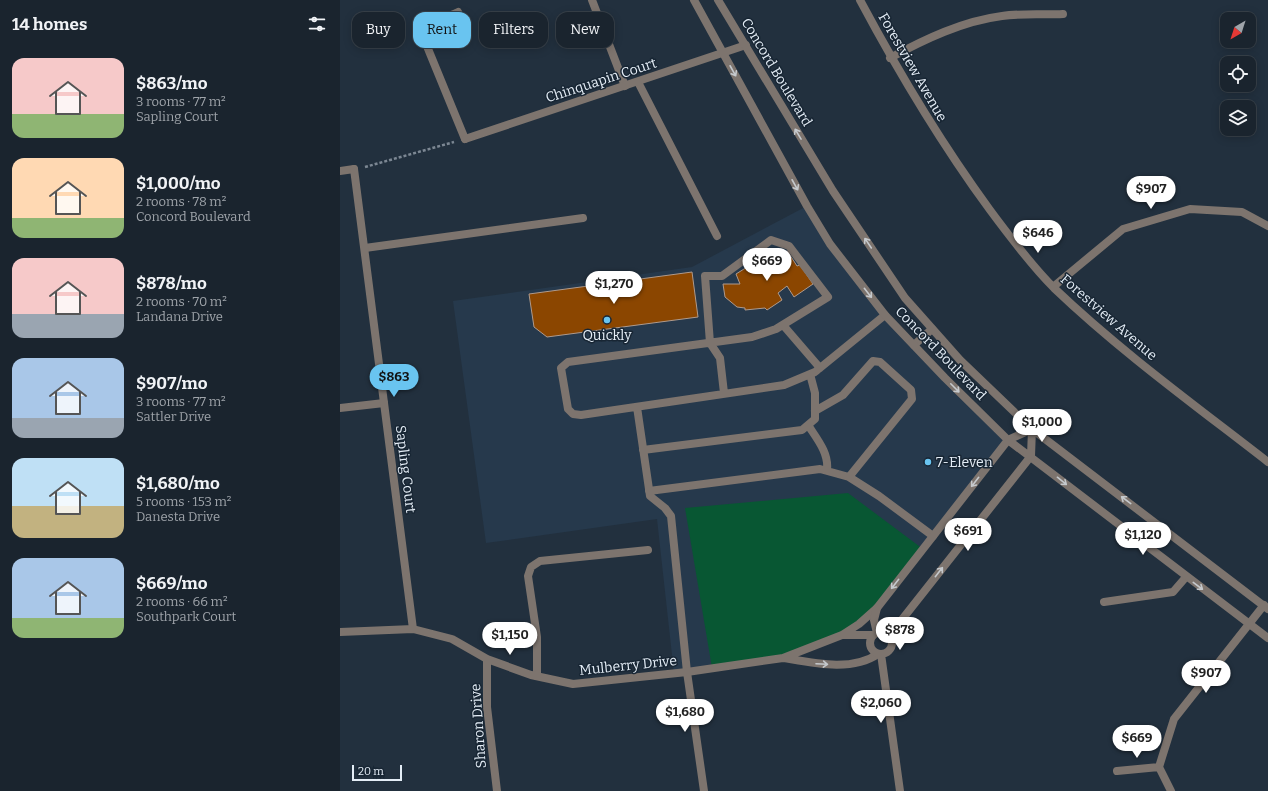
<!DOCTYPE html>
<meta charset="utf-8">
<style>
:root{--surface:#1a242e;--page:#27303a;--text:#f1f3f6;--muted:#9fa4aa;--line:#38414a;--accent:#69c4f0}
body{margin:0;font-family:Bitter,serif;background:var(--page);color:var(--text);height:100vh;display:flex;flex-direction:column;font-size:15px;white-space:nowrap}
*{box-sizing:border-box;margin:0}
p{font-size:13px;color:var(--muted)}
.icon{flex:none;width:22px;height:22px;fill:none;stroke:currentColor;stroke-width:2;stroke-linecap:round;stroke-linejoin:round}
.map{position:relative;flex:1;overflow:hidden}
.drawer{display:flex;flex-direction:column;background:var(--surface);width:340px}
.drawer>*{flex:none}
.banner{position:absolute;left:12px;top:12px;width:380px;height:36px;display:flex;gap:8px}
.needle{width:26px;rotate:219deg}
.tools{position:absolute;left:880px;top:12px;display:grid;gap:8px}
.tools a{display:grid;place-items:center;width:36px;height:36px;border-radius:8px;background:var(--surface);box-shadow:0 2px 10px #0003,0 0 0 1px var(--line);font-size:20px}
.scale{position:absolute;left:12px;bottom:10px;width:50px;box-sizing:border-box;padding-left:4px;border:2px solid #e4edf6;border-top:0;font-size:11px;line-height:14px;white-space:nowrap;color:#e4edf6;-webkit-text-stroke:3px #182634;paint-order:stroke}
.price{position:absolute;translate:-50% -34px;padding:0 9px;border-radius:14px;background:#fff;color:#222;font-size:13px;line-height:26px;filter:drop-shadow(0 1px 2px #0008)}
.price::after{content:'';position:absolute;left:50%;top:24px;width:12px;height:9px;margin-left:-6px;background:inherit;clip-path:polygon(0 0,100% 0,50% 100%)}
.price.active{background:var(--accent);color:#111}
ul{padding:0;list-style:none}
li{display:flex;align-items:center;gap:12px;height:100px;padding:0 12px}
li span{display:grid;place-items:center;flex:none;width:112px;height:80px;border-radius:12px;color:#555}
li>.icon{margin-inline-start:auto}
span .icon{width:48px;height:48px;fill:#fffc;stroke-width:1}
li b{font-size:17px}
h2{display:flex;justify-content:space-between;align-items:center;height:48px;padding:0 12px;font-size:17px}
.chip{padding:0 14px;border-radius:12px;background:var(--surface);box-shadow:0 2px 10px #0003,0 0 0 1px var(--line);font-size:14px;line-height:36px}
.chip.active{background:var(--accent);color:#111}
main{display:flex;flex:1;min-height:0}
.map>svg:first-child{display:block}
</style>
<main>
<section class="drawer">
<h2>14 homes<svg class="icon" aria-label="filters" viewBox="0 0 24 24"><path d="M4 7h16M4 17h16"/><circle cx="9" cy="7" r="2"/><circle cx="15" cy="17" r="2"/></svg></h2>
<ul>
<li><span style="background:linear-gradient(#f6c9c9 70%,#8fb573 0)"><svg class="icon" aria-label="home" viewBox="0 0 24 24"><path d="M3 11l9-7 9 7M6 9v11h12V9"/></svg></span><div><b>$863/mo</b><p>3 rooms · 77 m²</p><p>Sapling Court</p></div></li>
<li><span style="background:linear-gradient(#ffd9b3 75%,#8fb573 0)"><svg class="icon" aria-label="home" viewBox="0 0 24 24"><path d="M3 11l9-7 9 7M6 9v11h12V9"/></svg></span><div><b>$1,000/mo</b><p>2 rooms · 78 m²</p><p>Concord Boulevard</p></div></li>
<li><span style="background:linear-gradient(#f6c9c9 70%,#9aa5b1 0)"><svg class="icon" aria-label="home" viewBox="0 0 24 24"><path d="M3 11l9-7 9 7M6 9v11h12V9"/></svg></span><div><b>$878/mo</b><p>2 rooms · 70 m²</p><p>Landana Drive</p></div></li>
<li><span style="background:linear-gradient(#a9c7e8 75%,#9aa5b1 0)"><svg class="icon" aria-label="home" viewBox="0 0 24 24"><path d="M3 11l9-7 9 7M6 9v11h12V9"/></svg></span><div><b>$907/mo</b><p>3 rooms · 77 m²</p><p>Sattler Drive</p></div></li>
<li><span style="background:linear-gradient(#bfe0f5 60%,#c2b280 0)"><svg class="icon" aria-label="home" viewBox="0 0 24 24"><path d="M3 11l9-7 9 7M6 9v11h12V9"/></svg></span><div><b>$1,680/mo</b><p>5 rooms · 153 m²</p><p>Danesta Drive</p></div></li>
<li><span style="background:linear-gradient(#a9c7e8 75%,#8fb573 0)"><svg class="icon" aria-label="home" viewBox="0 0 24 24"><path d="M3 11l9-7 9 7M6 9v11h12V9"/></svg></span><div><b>$669/mo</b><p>2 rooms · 66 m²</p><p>Southpark Court</p></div></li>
</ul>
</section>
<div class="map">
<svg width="928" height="791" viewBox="0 0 928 791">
<rect width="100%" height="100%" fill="#22303e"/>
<path fill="#26394c" d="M467,206L545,315L668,440L583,549L372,668L334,673L317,519L146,543L113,301L352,267Z"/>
<path fill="#085733" d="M508,493L583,549L519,624L443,658L372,668L345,508Z"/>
<path fill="#8b4600" stroke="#af9a8c" d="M436,249L448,252L457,266L460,265L473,284L454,297L447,286L438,293L442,300L427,310L425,308L405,310V308L397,307L385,297L383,284H400L396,274Z
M352,272L358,317L207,337L194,327L189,294Z"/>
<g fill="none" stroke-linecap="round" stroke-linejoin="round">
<path stroke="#7c8793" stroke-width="2.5" stroke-dasharray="3 2" stroke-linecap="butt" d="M25,167L114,142"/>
<path stroke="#7d746e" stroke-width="8" d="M252,0L285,86
M118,12C103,19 88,22 84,39L125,139
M298,82L377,236
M0,171L14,169
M25,248L243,218
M443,325L480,368
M574,345L592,329
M384,393L380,358L370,343L365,276H382L431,240L449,246L488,297L436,329L412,337L228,362L221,368L228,409L233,414L241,415L444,385L475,372L545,315
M297,407L310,496L325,508L331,516L347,672
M0,408L44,403
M475,411L503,395L533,361L540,362L571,390L572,399L509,477
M468,425C477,439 489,453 487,470
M303,450L462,430L475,419V393L470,374
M309,491L480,469L509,477L539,496L593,536
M764,602L833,592L846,577
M197,676V637L188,576L191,567L200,561L308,550"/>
<path stroke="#7d746e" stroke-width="8" d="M520,0C559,73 601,143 650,210C670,237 691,265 714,288C780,351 856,406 928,462
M550,58C585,39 623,21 662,16C682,13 703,15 723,14
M125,139L406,45
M14,169L73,629
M713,287L783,229L850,209L902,212L928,226
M0,632L73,629L112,639L147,659L191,675L233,684L347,672L443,658L502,635L519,624L537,608
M502,635H533
M444,658C473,663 512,672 538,654
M147,659V707L157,791
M347,672L364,791
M777,771L819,767
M831,791L819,767L834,719L924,605"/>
<path stroke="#7d746e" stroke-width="8" d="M354,0L467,206L490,244L545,315L605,378L668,440L928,638
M378,0L493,191L565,298L620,360L692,429L928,609
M530 643a11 11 0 1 1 22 0a11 11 0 1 1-22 0Z
M537,633L534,620L537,608L668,440L692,429
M549,636L691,456L692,429
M541,654L560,791"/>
</g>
<defs><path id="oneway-shaft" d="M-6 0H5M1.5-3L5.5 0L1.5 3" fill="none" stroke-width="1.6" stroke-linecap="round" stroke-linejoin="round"/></defs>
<g stroke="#c5c9cd">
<use href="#oneway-shaft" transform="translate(393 71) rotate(61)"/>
<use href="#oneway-shaft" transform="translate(458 134) rotate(-121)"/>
<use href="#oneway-shaft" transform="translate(455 185) rotate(61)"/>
<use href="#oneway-shaft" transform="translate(528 243) rotate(-124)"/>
<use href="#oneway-shaft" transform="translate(528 293) rotate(52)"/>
<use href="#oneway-shaft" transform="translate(615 388) rotate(45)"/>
<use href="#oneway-shaft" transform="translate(722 481) rotate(39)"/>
<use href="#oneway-shaft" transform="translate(635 482) rotate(128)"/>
<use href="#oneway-shaft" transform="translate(786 500) rotate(-143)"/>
<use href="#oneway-shaft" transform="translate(599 572) rotate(-52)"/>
<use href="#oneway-shaft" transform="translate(555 584) rotate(128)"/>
<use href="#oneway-shaft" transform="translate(858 586) rotate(37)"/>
<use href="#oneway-shaft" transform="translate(482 664) rotate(3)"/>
</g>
<g fill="#69c4f0" stroke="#182634" stroke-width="1.5">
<circle cx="267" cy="320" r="4"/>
<circle cx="588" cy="462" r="4"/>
</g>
<g text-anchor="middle" stroke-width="3" stroke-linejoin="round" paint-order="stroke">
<g font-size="14" fill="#e4edf6" stroke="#182634">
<text transform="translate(573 67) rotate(60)" y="5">Forestview Avenue</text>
<text transform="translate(437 72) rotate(59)" y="5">Concord Boulevard</text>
<text transform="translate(261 80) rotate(-18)" y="5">Chinquapin Court</text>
<text transform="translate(769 317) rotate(41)" y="5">Forestview Avenue</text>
<text transform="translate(601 353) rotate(46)" y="5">Concord Boulevard</text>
<text transform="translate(66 469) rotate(83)" y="5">Sapling Court</text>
<text transform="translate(288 665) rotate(-6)" y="5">Mulberry Drive</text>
<text transform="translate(138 726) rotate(-94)" y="5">Sharon Drive</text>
</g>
<g font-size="14" fill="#e4edf6" stroke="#182634">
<text x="267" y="340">Quickly</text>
<text x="596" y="467" text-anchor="start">7-Eleven</text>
</g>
</g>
</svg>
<div class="tools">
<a><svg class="needle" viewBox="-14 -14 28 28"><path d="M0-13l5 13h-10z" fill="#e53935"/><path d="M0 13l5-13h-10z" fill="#9fa4aa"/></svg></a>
<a><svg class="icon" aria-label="locate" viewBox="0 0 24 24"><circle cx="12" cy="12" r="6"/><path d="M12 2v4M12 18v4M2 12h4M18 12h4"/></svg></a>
<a><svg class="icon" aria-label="layers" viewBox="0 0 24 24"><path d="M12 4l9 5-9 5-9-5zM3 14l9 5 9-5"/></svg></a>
</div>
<div class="scale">20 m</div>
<b class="price" style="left:811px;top:210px">$907</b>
<b class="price" style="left:698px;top:254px">$646</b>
<b class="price" style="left:427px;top:282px">$669</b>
<b class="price" style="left:274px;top:305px">$1,270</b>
<b class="price active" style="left:54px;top:398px">$863</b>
<b class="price" style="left:702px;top:443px">$1,000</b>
<b class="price" style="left:628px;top:552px">$691</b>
<b class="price" style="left:803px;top:556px">$1,120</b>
<b class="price" style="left:560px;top:651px">$878</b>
<b class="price" style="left:170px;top:656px">$1,150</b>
<b class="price" style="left:866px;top:694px">$907</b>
<b class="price" style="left:541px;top:724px">$2,060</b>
<b class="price" style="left:345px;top:733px">$1,680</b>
<b class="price" style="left:797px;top:759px">$669</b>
<div class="banner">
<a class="chip">Buy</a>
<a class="chip active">Rent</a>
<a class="chip">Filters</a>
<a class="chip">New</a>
</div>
</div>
</main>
